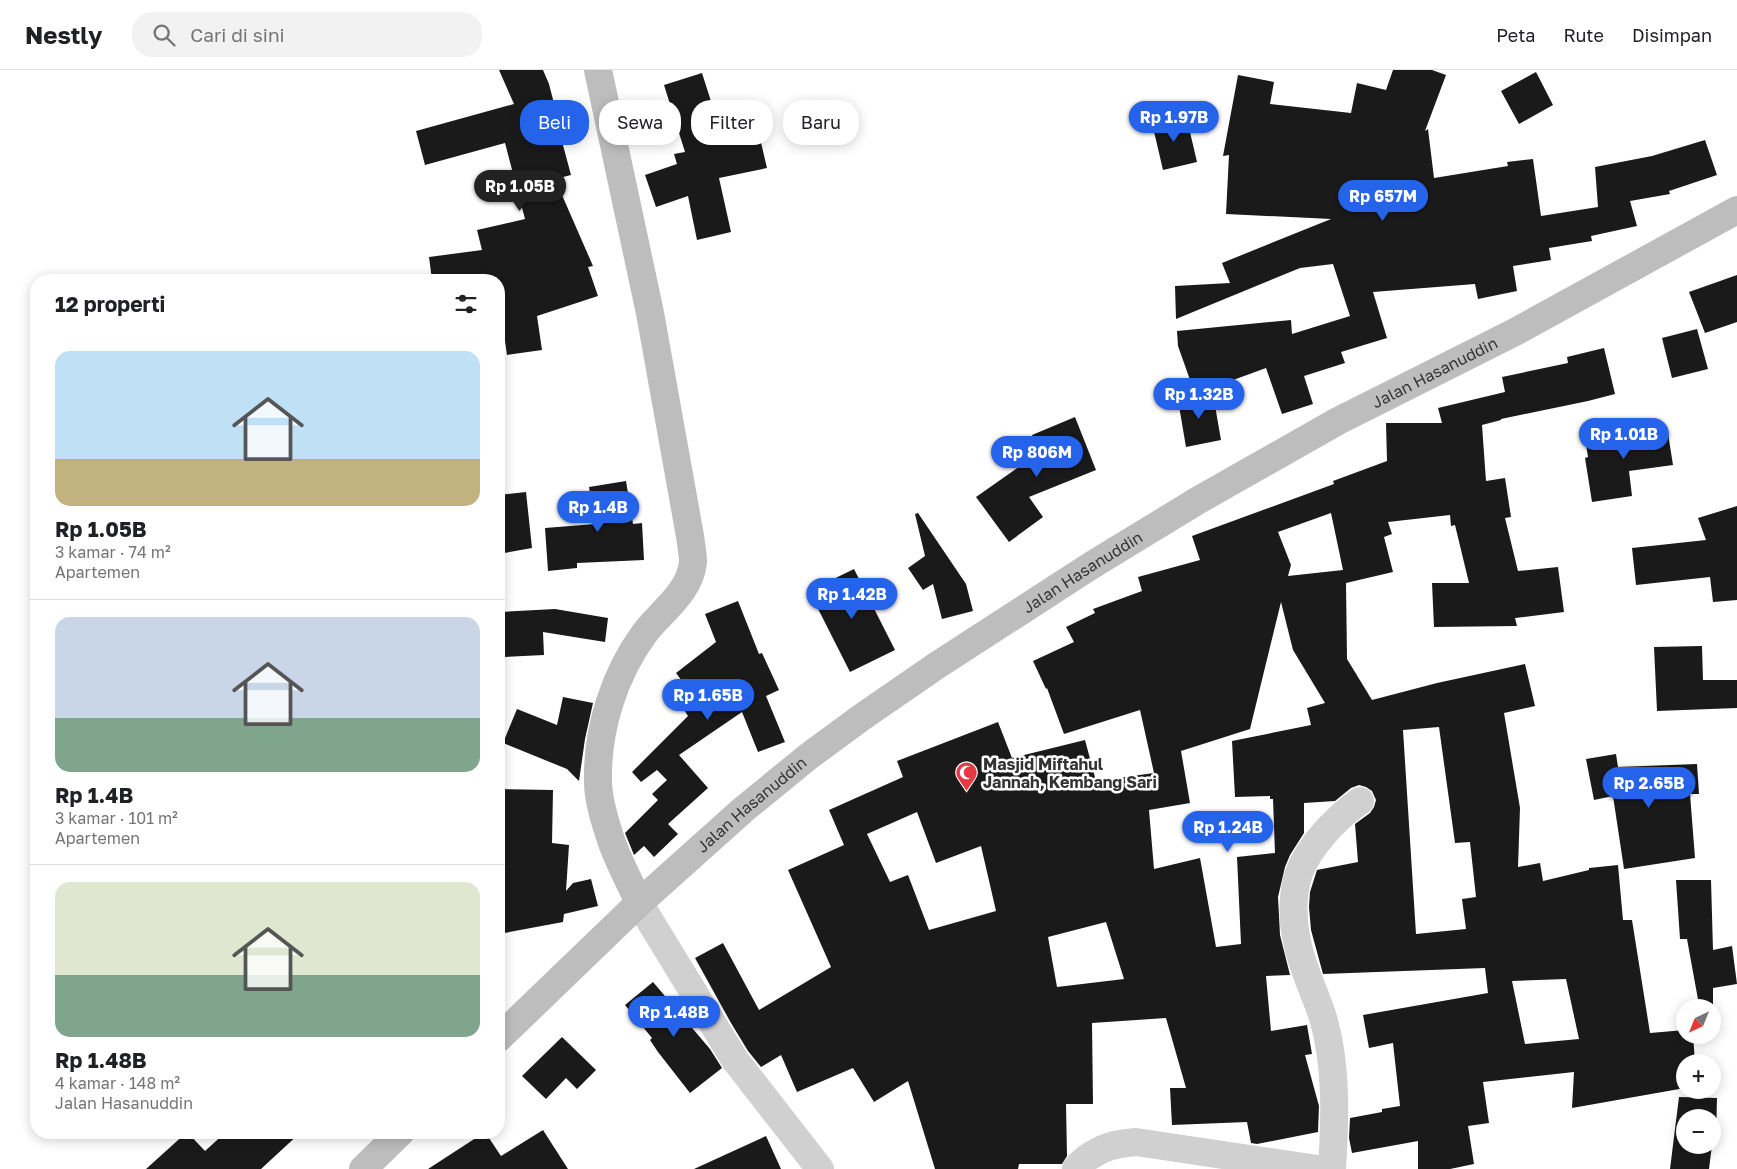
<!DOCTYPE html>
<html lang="id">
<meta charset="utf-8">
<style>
:root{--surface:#fff;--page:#f2f2f2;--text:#202124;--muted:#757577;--line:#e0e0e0;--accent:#2563eb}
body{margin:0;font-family:"Golos Text",sans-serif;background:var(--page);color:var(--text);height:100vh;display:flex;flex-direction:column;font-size:19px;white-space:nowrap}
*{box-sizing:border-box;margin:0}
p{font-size:16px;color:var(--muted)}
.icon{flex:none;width:28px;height:28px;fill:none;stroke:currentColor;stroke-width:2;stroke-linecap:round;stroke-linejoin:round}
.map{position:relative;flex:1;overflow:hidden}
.panel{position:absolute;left:30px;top:204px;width:475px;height:865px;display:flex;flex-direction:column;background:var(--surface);border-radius:20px;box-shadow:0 2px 12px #0003}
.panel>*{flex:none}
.hud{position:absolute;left:520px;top:30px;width:475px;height:45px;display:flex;gap:10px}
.needle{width:32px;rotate:223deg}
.tools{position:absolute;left:1676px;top:929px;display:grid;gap:10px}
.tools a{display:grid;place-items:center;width:45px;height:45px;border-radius:50%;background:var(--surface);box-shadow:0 2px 12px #0003;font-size:25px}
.price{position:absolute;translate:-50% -42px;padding:0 11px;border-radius:18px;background:var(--accent);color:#fff;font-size:16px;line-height:32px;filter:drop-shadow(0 1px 2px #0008)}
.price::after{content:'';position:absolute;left:50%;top:30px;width:15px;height:11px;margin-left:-8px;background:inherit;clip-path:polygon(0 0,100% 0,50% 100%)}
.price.current{background:#222;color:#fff}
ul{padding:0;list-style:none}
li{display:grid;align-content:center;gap:10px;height:265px;padding:0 25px}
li+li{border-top:1px solid var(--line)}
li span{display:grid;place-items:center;height:155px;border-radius:15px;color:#555}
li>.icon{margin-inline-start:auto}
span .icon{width:90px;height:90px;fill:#fffc;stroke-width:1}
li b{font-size:21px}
h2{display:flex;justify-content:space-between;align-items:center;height:60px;padding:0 25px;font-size:21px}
.chip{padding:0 18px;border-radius:20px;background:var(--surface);box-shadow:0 2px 12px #0003;font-size:18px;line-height:45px}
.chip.current{background:var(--accent);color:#fff}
header{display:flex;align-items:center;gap:30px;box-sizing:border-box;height:70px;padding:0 25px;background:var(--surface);border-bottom:1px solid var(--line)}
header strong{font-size:24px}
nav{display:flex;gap:28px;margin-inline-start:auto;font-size:18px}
.search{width:350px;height:45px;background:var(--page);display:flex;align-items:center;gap:12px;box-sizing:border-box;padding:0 18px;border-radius:20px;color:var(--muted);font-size:19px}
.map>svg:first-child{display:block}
</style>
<header>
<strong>Nestly</strong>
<div class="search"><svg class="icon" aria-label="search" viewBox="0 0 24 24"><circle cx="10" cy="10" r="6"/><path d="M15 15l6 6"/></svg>Cari di sini</div>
<nav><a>Peta</a><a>Rute</a><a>Disimpan</a></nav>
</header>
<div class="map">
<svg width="1737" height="1099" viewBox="0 0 1737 1099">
<rect width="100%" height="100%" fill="#fff"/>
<path fill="#1a1a1a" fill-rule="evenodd" d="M499,0H543L549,14L558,49H556L571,105L555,109L593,196L588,197L598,226L537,246L542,280L507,285L499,229V210H432L429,187L482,180L477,160L525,149L505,73L425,95L416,61L514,34Z
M1393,0H1432L1446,5L1425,61L1428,59L1434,108L1508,96L1507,92L1533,89L1541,146L1598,137L1595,97L1652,86L1705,70L1717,105L1669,121L1670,124L1630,131L1637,156L1591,166L1592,171L1549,178L1551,190L1513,196L1517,221L1478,229L1475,214L1373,222L1387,268L1341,282L1345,293L1304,306L1313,334L1282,344L1266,298L1195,324L1178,276L1177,261L1291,250L1292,264L1350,246L1333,194L1300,198L1176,249L1175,216L1230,213L1222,193L1331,149L1226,144L1229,85L1223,86L1238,5L1274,12L1270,34L1351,43L1357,13L1386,20Z
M1536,2L1553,35L1519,54L1501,21Z
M702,3L724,72L759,64L767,98L719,108L731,162L697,170L688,126L656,137L645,105L677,94L674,84L685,82L664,15Z
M1186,45L1197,92L1163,100L1152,53Z
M1737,205V252L1705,263L1689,222Z
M1697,259L1708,299L1672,308L1662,268Z
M1604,278L1615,324L1588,331L1501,349V350L1482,355L1486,411L1505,408L1511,447L1505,448L1518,501L1558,497L1564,542L1515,548L1517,556L1434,557L1432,513H1469L1455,455L1451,456L1450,445L1388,452L1392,464L1384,467L1393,502L1346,513L1347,589L1372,630L1437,613L1525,594L1535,636L1504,643L1520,738L1518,797L1540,793L1543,811L1589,800V798L1618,795L1623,850H1632L1650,963L1685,960V965H1693L1695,992H1685V1018L1572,1038L1574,1002L1483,1012L1489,1053L1468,1056L1474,1094L1450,1099H1418V1071L1352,1083L1349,1068L1350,1048L1382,1042V1039L1400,1036L1393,973L1369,978L1363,945L1488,923L1485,898L1323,904L1311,860L1309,837L1310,822L1317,800L1358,792L1355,754L1370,743L1374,737L1376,730L1372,721L1366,717L1359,715L1351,718L1335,731L1304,733V763L1290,785L1285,797L1278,827L1280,865L1290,905L1266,906L1271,961L1307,955L1312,984L1305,985L1319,1036L1318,1062L1257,1074L1251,1073L1247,1052L1172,1055L1170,1018H1186L1166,948L1092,953L1093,1034H1066L1067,1086L1062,1094H1019L1018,1099H935L908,1011L874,1032L853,998L797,1022L781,985L761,997L748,981L731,953L695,888L723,873L759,940L831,897L788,800L844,775L829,740L903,707L897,691L998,652L1012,688L1085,670L1096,711L1154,703L1140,640L1064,664L1047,618L1046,619L1033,591L1074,572L1066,557L1095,543L1093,539L1142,521L1138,507L1200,490L1192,466L1334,414L1333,411L1387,391L1386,353H1442L1438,338L1505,322L1502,307L1568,293L1567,287ZM1331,443L1343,500L1288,506L1291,495L1278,462ZM1281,532L1293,580L1325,633L1307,638L1311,655L1232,671L1235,727L1270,726V729H1273L1275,783L1237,787L1241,874L1216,877L1200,788L1154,799L1149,740L1190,733L1181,681L1250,659ZM1439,657L1455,773L1470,772L1476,827L1462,829L1466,859L1416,864L1403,660ZM917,742L936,793L981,776L996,841L929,860L908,805L890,812L867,764ZM1106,852L1124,909L1057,917L1048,867ZM1566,909L1579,969L1525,974L1512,911Z
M1213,324L1221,370L1186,377L1178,330Z
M1075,347L1096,400L1029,427L1043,447L1009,472L976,427L1040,382L1032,365Z
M1667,357L1673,395L1629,401L1632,426L1592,432L1585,388L1588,387L1585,369Z
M626,411L633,454L642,453L644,490L577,493V498L548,501L545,458L595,454L589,417Z
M526,422L532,478L499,484V425Z
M1737,436V530L1713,532L1710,507L1636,515L1632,478L1706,470L1698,448Z
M918,443L966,514L973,541L942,549L933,514L923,520L908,498L925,486L915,444Z
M854,499L895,580L850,602L809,521Z
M738,531L759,584L762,583L779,620L766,626L785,672L758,682L742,642L679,685L708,718L668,754L678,764L654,787L644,776L634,785L625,763L658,730L652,724L667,710L657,700L641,712L632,702L688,646L684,640L697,631L676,603L716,572L705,544Z
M555,539L608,548L605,572L543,562L544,585L504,587L502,555H499V542Z
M1702,576L1703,610H1737V638L1657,641L1654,577Z
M563,627L593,633L585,669L579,711L567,699L503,673L517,639L557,655Z
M1616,684L1618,697L1697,694L1699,724H1690L1695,788L1624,799L1613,726L1594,730L1586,689Z
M499,719L553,720L552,773L569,775L566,821L573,813L591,809L598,836L564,844L563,852L499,864Z
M1676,810H1711L1713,880L1732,876L1737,914L1713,918V934L1699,935L1687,869H1680Z
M653,912L710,979L722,998L690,1023L658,982L650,970L652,968L625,935Z
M562,967L596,1000L577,1019L566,1008L546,1029L522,1006Z
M1679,1027L1717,1028L1716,1069H1713L1712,1073V1048H1685V1075H1712L1709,1099H1670Z
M543,1060L568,1099H428L485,1062L501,1086Z
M187,1062L205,1081L226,1062H301L261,1099H146Z
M766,1066L781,1099H694Z"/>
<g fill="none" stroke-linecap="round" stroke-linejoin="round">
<path stroke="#d0d0d0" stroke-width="28" d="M639,833L735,990L820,1099
M1076,1099C1079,1094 1083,1092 1087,1088C1105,1076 1115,1074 1136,1072L1317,1099
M1332,1099C1335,1050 1337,998 1324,951C1316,924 1302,899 1297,871C1292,850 1292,824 1299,803C1309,776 1337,747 1360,731"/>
<g stroke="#bdbdbd" stroke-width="28">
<path d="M598,0L650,243L690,466C691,474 693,484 693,492C690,523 661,541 644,564C614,605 597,659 598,711C598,730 605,752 611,770C618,791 630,812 639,833"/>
<path id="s1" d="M499,968L639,833L744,739L809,686L862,647L936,596L1092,495L1197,431L1338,351L1515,262L1737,140"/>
<path d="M363,1099L401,1062"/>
</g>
</g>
<defs>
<symbol id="mosque-pin" viewBox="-11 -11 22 30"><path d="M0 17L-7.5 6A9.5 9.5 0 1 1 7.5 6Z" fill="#e63946" stroke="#fff"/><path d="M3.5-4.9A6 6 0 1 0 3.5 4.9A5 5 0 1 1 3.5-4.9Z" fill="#fff"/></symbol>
</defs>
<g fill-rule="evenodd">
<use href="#mosque-pin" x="954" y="690" width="25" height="34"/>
</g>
<g text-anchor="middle" stroke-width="5" stroke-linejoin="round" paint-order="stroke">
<g font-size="16" fill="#333" stroke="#fff">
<text dy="6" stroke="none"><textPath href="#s1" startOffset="1154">Jalan Hasanuddin</textPath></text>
<text dy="6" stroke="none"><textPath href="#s1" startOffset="749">Jalan Hasanuddin</textPath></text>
<text dy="6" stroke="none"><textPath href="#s1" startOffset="344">Jalan Hasanuddin</textPath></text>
</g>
<g font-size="16" font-weight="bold" fill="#333" stroke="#fff" text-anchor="start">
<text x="983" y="700">Masjid Miftahul<tspan x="983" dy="18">Jannah, Kembang Sari</tspan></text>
</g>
</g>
</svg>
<div class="tools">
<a><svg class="needle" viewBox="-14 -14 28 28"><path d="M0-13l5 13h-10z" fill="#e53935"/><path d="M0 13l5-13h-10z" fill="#757577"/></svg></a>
<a>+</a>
<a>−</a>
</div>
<b class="price" style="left:1174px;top:73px">Rp 1.97B</b>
<b class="price current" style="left:520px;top:142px">Rp 1.05B</b>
<b class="price" style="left:1383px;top:152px">Rp 657M</b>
<b class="price" style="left:1199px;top:350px">Rp 1.32B</b>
<b class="price" style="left:1624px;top:390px">Rp 1.01B</b>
<b class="price" style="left:1037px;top:408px">Rp 806M</b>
<b class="price" style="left:598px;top:463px">Rp 1.4B</b>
<b class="price" style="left:852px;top:550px">Rp 1.42B</b>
<b class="price" style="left:708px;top:651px">Rp 1.65B</b>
<b class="price" style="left:1649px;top:739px">Rp 2.65B</b>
<b class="price" style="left:1228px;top:783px">Rp 1.24B</b>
<b class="price" style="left:674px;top:968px">Rp 1.48B</b>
<div class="hud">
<a class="chip current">Beli</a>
<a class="chip">Sewa</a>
<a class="chip">Filter</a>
<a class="chip">Baru</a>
</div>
<section class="panel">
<h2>12 properti<svg class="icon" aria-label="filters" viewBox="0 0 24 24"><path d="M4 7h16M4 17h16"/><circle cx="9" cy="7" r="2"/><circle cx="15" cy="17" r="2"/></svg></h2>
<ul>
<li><span style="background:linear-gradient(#bfe0f5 70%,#c2b280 0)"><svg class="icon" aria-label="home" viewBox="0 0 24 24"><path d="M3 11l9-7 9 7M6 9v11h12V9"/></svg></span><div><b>Rp 1.05B</b><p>3 kamar · 74 m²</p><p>Apartemen</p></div></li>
<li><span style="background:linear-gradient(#c9d6e8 65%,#7fa58c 0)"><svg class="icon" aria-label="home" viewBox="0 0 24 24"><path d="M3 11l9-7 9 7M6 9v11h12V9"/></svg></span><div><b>Rp 1.4B</b><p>3 kamar · 101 m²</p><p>Apartemen</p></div></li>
<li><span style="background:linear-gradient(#dfe7d0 60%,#7fa58c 0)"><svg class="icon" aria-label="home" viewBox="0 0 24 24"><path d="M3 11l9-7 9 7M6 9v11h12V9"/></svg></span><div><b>Rp 1.48B</b><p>4 kamar · 148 m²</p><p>Jalan Hasanuddin</p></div></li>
</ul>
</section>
</div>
